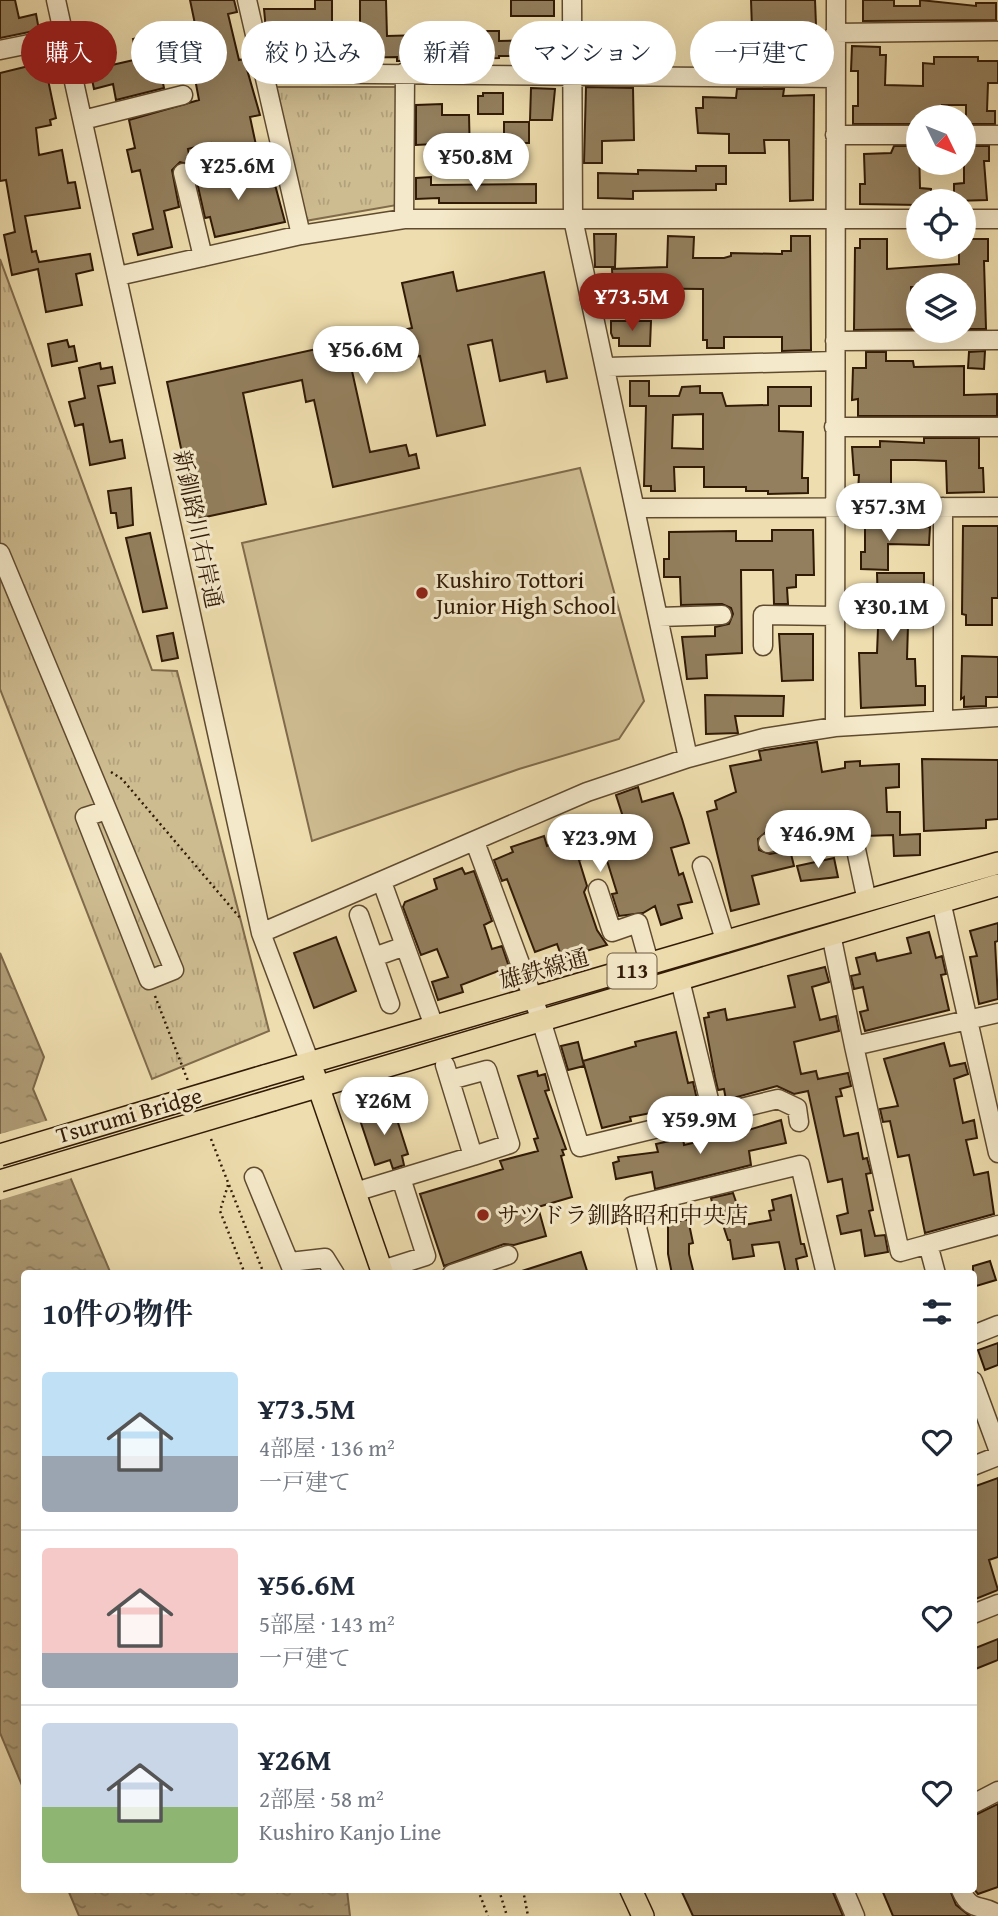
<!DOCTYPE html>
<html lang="ja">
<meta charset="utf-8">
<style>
:root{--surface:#fff;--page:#f2f2f3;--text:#1f2937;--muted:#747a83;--line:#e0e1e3;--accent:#8f2418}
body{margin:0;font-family:"Gentium Book Plus","Noto Serif JP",serif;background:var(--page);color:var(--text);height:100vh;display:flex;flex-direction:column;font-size:26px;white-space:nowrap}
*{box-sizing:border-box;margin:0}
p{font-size:23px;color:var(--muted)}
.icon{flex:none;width:38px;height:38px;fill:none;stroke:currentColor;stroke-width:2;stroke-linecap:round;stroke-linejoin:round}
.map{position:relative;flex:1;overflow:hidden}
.sheet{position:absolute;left:21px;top:1270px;width:956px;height:623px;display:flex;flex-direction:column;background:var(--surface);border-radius:7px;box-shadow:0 7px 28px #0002}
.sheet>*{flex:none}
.hud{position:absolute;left:21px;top:21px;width:957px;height:63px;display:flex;gap:14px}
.needle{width:46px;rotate:133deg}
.fabs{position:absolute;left:906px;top:105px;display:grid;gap:14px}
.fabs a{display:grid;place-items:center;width:70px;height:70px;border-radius:50%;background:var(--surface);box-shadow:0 7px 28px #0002;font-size:35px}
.price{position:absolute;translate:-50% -60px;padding:0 16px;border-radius:24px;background:#fff;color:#222;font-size:23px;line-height:46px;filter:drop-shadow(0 2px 4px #0008)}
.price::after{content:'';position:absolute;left:50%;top:42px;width:21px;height:16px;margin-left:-10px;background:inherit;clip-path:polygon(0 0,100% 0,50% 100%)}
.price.active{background:var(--accent);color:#fff}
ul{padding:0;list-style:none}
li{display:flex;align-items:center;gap:21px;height:175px;padding:0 21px}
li+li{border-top:2px solid var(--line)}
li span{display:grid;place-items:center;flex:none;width:196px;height:140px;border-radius:7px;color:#555}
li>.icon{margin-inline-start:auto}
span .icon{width:84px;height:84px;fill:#fffc;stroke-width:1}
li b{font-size:30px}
h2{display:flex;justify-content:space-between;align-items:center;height:84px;padding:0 21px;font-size:30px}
.tag{padding:0 24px;border-radius:32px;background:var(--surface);box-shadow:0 7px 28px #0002;font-size:24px;line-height:63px}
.tag.active{background:var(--accent);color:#fff}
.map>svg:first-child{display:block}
</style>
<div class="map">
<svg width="998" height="1916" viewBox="0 0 998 1916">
<defs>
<pattern id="grass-tufts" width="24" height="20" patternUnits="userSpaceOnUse" patternTransform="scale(1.75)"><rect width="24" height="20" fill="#cebc91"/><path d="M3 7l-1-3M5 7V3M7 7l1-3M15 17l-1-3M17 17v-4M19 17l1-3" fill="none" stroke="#b1a17c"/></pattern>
<pattern id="water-ripples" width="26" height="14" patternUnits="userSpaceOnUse" patternTransform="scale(1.75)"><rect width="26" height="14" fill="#ae9b75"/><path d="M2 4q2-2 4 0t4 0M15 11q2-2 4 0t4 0" fill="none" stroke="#8e7e5e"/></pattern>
</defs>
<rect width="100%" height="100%" fill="#eeddae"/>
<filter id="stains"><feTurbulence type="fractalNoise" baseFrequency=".00286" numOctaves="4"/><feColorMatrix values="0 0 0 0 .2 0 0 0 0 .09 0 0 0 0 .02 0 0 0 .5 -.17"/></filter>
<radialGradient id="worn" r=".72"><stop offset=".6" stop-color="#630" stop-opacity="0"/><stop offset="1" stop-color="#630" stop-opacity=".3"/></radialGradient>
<path fill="url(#grass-tufts)" stroke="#806b4c" stroke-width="2" d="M275,87H399L397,205L305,221Z
M0,259L152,670L177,671L269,1031L152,1079L0,689Z"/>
<path fill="#cebc91" stroke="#806b4c" stroke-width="2" d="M580,468L644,701L619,739L519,769L312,841L242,543Z"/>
<path fill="url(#water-ripples)" stroke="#7c6749" stroke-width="2" d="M0,953L44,1057L33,1089L111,1274H24V1790L0,1733Z
M68,1890H347L350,1916H79Z"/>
<path fill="#eeddae" d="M49,1120L72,1178L0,1200V1134Z"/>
<path fill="#937f5d" stroke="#311a06" stroke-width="2" fill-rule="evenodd" d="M0,0H15L19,18L36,14L39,30L0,38Z
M190,0H234L237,12L228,14L239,60L244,59L260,115L250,117L256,145L214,154L211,143L188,149L191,165L180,162L172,170L179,207L164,211L172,247L138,255L133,234L153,229L140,170L132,172L127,150L135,148L129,120L199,100L193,68L180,71L175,48L137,57L133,39L195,24Z
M315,0H332V32L266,30L264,9H315Z
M360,0H386L387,36L423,35L432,34V31H499V41L554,40V60L528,61V56H499V58L408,61H397V57L357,58V62H344V53H335L334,30H360Z
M511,0H554V16H511Z
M751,0H815L816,25H803V45H809L808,61H782L783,29H752Z
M863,0H894V6H920V0L976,6V3H996V20L863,21Z
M852,46L880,47V55H886L885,85L923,86V63L934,64V57H978V61H998V83H988L987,111H995V124H966V105H942V117H919V124H853V106H858V71H851Z
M147,57L152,80L162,78L164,88L116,100L113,84L94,89L90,70Z
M37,64L39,72L46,70L56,118L50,120L51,125L36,128L39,155L62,150L68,183L75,182L80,208L25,216L32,252L36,251L39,262L90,254L93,270L76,274L82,305L46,312L38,269L12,275L4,235L15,232L6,180L0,181V73Z
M586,87L633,88L634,140L602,141V163H584Z
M531,88L555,89L552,120H530Z
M737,89H784L783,96L814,95L813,200L790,201L789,140H764L765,153H729V134L698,133L696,108H703V97L736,98Z
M483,93H503V114H478V96H483Z
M442,104V115H469L470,159H454V143L416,145V105Z
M504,122H529V143H504Z
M894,146H919L920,188L931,189V201H919V205L860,204V184H865L864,154L891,153Z
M964,146H989V161H984L987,200L954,201V184L964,183Z
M227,166L230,180L261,173L264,183L274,181L285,222L215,237L210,217L205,218L195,173Z
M696,166H726V184H716V190L633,191V199L598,198V173L638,174V170L696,171Z
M431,177V185L536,184V203H439V198L416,199V178Z
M594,234H616L615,267H595Z
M668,236L694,237L693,258H724L731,256V253L782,254V251H791V236H810L811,350L782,351V337H724V348H707V340H703V289L613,288L612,269L667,267Z
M860,239H887V269L959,264V247H964V239H988V261H984L986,329H967V291H964L961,283L919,282V287H911V311H919V329L854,330L855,248H860Z
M453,272L457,291L544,272L567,378L547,382L545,371L500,381L492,340L468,345L485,425L437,436L420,356L352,371L370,452L406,445L409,456L416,454L419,468L333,487L314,400L306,402L302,380L243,393L266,504L196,519L167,382L412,328L402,283Z
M604,294H621V316H605Z
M611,321H651L650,346H619V338H613L611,333Z
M67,340L69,347L74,346L77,361L52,366L48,344Z
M985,351L984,369L968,368L969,352Z
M866,352H886V361H913L914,367L964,366V395L997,394V416H858V399L852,400L853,368H866Z
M100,363L101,369L112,367L115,383L98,386L110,442L122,440L125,458L90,465L83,424L75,426L69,402L85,398L79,368Z
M630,381H649V396H679L682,387L700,386V393H722L726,406L768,405V387H811V406H779V431L803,432L802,478H808V493L768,494V491H746V487H704V467H674L675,491H651V486H644L646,406H630ZM703,414V449L672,448L673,415Z
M924,438H979V468H983L984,492L947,493L946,461L915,460H891V491H858L859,475H854L852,447H880V441L924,443Z
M131,488L133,525L118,528L116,513H111L108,491Z
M865,525L930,527L929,545L888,544V570L861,569V552H865Z
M963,526H998V598H992V625H966V615L962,614Z
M772,530H813L814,575H796V587L787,588L788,604H774L773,570H741L742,653L706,655L707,678L687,679L682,637L715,636V627L729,624L733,614L731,608L722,604L681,605L680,577H664V559H669V532L736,531V541H772Z
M150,533L167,608L143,612L126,538Z
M877,573H924V625H908L907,659H915L916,686H925V705L861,708L859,653H877L878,628L856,627V608H878Z
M173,633L178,658L162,661L157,636Z
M779,634H813V680L782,681Z
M962,656L998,657V697H986V706L964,707V697L961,699Z
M705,695L784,696L783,716H735L738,733L706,734Z
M817,742L822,772L845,768V762L860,761V766L899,764V787L886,788L887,812H900V835L920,834V855L894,856L893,835L865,836L863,824L854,815L766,832L758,839L759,850L770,854L790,850L794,866L752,876L759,904L731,911L707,812L717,809L715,801L736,792L730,766L761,760L759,751Z
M922,759L998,760V819L986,820V828L924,831Z
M638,787L642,802L673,793L682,819L689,843L671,848L679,875L683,873L692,902L678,905L682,918L661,925L655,906L643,913L619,916L612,894L617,893L604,851L579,860L587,886L584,892L597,930L607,945L562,958L557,944L535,952L507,879L502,881L494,860L513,852L511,847L544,836L547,846L623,817L616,795Z
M834,858L838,877L801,881L797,866Z
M462,868L465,874L474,871L492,921L484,925L492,949L502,946L509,967L461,985L463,992L438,1000L432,982L448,977L437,949L421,955L403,907L405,902L437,889L434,879Z
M998,923V941L995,942L998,999L979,1004L970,957L977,956L970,931Z
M929,932L936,958L942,956L946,974L941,975L949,1010L865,1031L860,1012L868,1010L863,987L854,989L851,976L860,974L856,958L875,953L877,961L911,953L907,938Z
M336,937L356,991L314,1008L294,953Z
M825,967L829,982L812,987L820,1020L836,1016L839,1031L794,1042L801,1074L816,1071L818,1079L848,1073L851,1086L840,1089L842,1096L836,1097L844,1136L858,1133L863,1159L867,1158L871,1173L866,1174L873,1210L869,1211L875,1236L885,1235L888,1252L865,1256L861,1230L841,1234L837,1216L848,1213L842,1179L828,1182L808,1091L794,1094L777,1086L726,1100L724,1089L718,1090L715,1077L704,1018L709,1017L708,1013L725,1009L727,1020L795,1007L788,976Z
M676,1032L688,1083L693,1082L698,1104L630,1117L631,1121L602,1128L583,1061L636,1046L635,1042Z
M578,1042L584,1066L568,1070L561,1046Z
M944,1043L950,1066L965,1063L968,1074L954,1079L963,1123L974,1120L977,1138L966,1140L974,1175L988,1172L994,1214L925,1233L909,1155L898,1157L890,1121L883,1122L880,1109L898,1106L884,1059Z
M537,1071L538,1076L545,1074L549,1090L545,1091L566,1149L562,1150L564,1155L561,1156L572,1197L538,1207L546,1236L514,1245L504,1244L444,1266L420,1194L503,1169L500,1161L538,1151L534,1139L538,1138L518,1076Z
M393,1107L408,1154L402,1156L404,1165L393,1169L390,1160L375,1165L359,1117Z
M781,1120L786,1143L749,1151L751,1165L655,1189L652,1172L616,1179L613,1163L619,1161L618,1157L658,1152L656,1144L683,1138L684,1145L710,1139L709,1135L715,1134L714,1130L727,1127L729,1136Z
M733,1193L744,1225L771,1220L769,1211L774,1210L772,1200L791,1195L801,1244H804L807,1256L796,1259L799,1274H786L779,1242L752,1245L754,1256L733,1259L730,1240H728L722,1222H717L711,1198Z
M688,1219L693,1243L689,1244V1254L694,1274H672L668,1254V1224Z
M581,1252L588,1274H523L522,1271Z
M990,1261L996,1280L973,1287V1266Z
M998,1343V1365L985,1370L978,1350Z
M998,1478V1557L989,1560L998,1590L973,1600V1487Z
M998,1639V1660L973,1670V1649Z
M998,1804V1887L978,1894L973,1888V1816Z
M681,1890H832L843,1916H693Z
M882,1890H950L956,1905L970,1916H893Z"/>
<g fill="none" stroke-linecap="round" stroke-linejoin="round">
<defs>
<path id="minor" d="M56,0L261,933L310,1063
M247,0L301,235
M572,0L573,219L688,758
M835,33L998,31
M0,50L64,37
M263,73L834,78
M83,120L183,95
M835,135H919
M964,135H998
M183,173L203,257
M404,219L405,72
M964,219H998
M118,276L301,235L404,219H919
M835,341L998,340
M607,367L835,361
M834,427H998
M943,507V719
M636,508L998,507
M0,553L174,970L149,980L85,817L107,810
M659,617L722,615
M763,646V615L834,616
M835,727L836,0
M475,842L541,1020L580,1147L778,1099L797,1108L799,1122
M768,843L851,826L867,901
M702,866L726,943
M382,882L434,1026
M598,889L612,932L638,923L650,966
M941,901L998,1153
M359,915L390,1004
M261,933L587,792L688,758L764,738L835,727L998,717
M831,934L854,1046
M374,957L405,946
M680,980L712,1112
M998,1013L854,1046L900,1252L998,1225
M445,1065L473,1156L510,1144L487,1070L450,1080
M254,1177L294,1274
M355,1192L473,1156
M928,1244L936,1274
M290,1262L325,1258L335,1274
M382,1270L426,1256L401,1178
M452,1274L508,1255
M648,1274L632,1206L800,1165L826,1274
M973,1335L998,1325
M973,1381L998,1449
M973,1466L998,1456
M973,1614L998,1604
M973,1804L998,1791
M844,1890L855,1916
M961,1890C971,1914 984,1903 998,1915"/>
<path id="major" d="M314,1074L383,1274
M264,1076C508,1004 753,933 998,863
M273,1100L998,885
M631,1890L643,1916"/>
</defs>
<use href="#minor" stroke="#604b30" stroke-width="21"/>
<use href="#major" stroke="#311a06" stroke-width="24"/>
<path stroke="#311a06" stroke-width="2.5" stroke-dasharray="2 3.5" stroke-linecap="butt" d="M111,772L122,779L241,919
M155,996L188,1081
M211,1139L264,1274
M228,1185L220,1211L245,1274
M478,1890L488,1916
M499,1890L507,1916
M523,1890L528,1916"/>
<use href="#minor" stroke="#f4e9ca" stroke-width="18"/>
<use href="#major" stroke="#eeddae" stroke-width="21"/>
<defs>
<path id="major-bridge" d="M0,1155L264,1076
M0,1181L273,1100"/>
</defs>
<use href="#major-bridge" stroke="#311a06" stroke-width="24" stroke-linecap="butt"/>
<use href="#major-bridge" stroke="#eeddae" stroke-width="21"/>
</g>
<g fill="#8f2418" stroke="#f4e9ca" stroke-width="2.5">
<circle cx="422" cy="593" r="7"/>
<circle cx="483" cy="1215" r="7"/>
</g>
<g text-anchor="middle" stroke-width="6" stroke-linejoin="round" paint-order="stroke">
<rect fill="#f4e9ca" stroke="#6c5841" stroke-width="2" x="607.5" y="953.5" width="49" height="35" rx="5"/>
<g font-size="21" font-weight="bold" fill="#311a06">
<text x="632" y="978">113</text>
</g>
<g font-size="23" fill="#311a06" stroke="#f4e9ca">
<text transform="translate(198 529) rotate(78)" y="8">新釧路川右岸通</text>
<text transform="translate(544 969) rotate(-16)" y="8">雄鉄線通</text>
<text transform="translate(129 1115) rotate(-16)" y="8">Tsurumi Bridge</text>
</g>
<g font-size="23" fill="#311a06" stroke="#f4e9ca" text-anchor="start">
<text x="436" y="588">Kushiro Tottori<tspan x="436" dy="26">Junior High School</tspan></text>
<text x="497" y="1223">サツドラ釧路昭和中央店</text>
</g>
</g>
<rect width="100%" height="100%" filter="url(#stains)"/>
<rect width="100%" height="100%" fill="url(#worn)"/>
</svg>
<div class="fabs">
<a><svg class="needle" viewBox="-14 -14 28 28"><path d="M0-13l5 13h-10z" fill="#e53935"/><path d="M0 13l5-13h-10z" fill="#747a83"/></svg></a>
<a><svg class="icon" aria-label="locate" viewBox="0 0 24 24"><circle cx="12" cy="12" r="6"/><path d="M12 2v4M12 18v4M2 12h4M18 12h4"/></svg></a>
<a><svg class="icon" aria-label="layers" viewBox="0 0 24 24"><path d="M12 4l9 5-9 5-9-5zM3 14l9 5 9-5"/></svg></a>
</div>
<b class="price" style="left:476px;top:193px">¥50.8M</b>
<b class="price" style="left:238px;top:202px">¥25.6M</b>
<b class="price active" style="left:632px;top:333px">¥73.5M</b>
<b class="price" style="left:366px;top:386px">¥56.6M</b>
<b class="price" style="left:889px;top:543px">¥57.3M</b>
<b class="price" style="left:892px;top:643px">¥30.1M</b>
<b class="price" style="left:818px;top:870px">¥46.9M</b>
<b class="price" style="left:600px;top:874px">¥23.9M</b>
<b class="price" style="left:384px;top:1137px">¥26M</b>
<b class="price" style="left:700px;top:1156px">¥59.9M</b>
<div class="hud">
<a class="tag active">購入</a>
<a class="tag">賃貸</a>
<a class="tag">絞り込み</a>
<a class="tag">新着</a>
<a class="tag">マンション</a>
<a class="tag">一戸建て</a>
</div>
<section class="sheet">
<h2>10件の物件<svg class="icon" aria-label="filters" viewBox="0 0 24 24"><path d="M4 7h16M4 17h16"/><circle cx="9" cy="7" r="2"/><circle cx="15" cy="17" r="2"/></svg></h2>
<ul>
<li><span style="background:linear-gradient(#bfe0f5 60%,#9aa5b1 0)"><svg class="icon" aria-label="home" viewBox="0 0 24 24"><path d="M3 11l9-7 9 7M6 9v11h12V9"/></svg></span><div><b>¥73.5M</b><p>4部屋 · 136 m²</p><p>一戸建て</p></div><svg class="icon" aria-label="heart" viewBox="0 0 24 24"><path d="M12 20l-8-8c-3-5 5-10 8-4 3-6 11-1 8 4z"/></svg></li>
<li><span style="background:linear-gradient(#f6c9c9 75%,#9aa5b1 0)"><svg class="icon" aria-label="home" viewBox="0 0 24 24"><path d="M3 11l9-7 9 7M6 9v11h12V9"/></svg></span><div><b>¥56.6M</b><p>5部屋 · 143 m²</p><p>一戸建て</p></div><svg class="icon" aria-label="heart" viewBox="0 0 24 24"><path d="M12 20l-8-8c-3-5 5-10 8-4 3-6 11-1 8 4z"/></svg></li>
<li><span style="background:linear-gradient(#c9d6e8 60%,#8fb573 0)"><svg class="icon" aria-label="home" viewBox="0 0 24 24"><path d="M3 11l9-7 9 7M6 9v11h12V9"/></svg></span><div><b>¥26M</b><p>2部屋 · 58 m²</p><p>Kushiro Kanjo Line</p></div><svg class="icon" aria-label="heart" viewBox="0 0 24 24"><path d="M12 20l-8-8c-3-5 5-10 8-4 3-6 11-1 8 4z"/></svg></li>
</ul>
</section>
</div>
